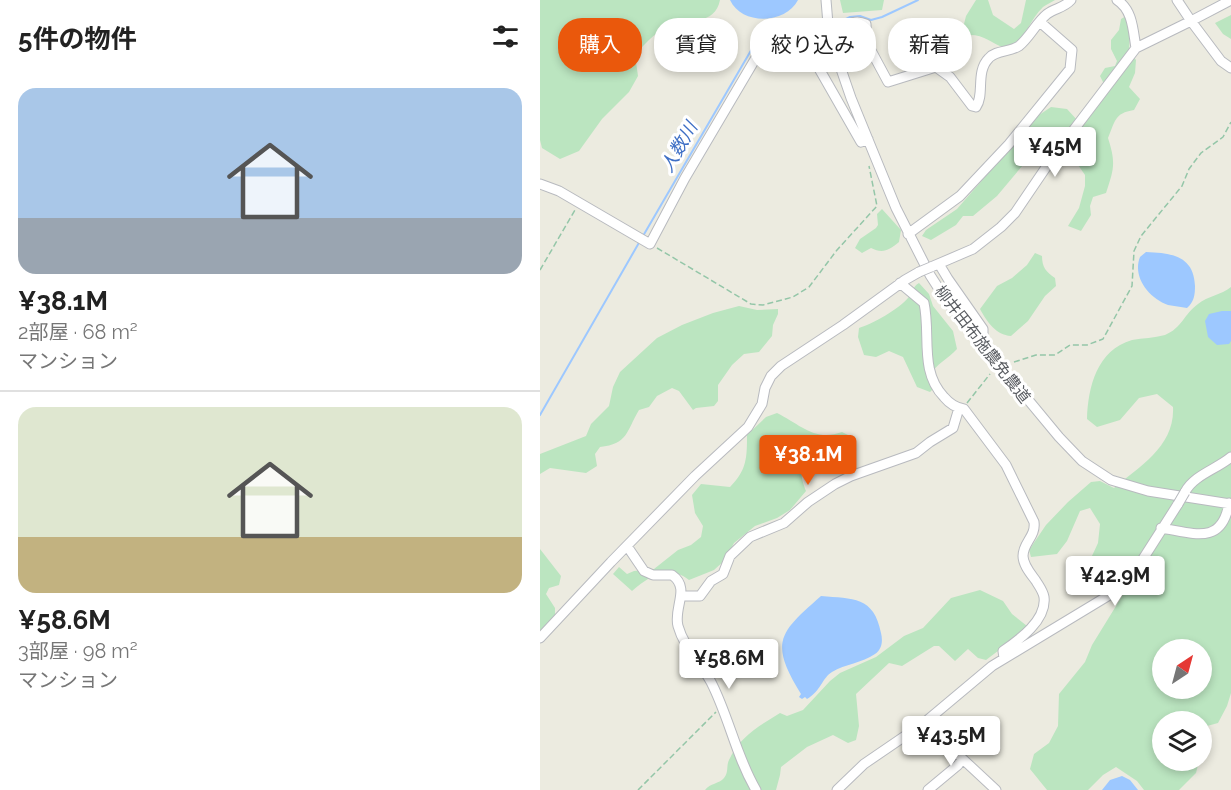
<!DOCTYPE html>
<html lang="ja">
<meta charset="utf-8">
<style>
:root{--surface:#fff;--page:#f2f2f2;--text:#222;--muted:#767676;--line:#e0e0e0;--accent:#ea580c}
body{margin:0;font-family:Raleway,"Noto Sans JP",sans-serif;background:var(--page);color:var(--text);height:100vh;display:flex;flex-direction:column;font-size:22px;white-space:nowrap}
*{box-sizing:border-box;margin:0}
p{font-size:20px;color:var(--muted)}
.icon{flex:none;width:33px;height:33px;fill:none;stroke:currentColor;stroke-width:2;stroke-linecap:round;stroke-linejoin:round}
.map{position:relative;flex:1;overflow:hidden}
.drawer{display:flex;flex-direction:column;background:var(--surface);width:540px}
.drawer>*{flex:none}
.hud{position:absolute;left:18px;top:18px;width:570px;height:54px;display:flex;gap:12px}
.needle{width:39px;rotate:36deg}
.tools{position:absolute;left:612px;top:639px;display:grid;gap:12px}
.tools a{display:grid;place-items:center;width:60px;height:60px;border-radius:50%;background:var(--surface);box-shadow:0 3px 9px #0003;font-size:30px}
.price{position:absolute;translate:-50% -51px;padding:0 14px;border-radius:6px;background:#fff;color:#222;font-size:20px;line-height:39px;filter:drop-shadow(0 2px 3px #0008)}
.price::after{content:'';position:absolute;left:50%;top:36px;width:18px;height:14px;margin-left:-9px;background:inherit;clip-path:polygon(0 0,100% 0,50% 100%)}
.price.selected{background:var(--accent);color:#fff}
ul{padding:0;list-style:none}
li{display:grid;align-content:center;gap:12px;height:318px;padding:0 18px}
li+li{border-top:2px solid var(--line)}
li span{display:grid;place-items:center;height:186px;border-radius:18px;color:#555}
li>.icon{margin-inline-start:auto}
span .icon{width:108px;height:108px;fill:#fffc;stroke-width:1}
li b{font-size:26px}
h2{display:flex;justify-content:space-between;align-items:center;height:72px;padding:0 18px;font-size:26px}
.tag{padding:0 21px;border-radius:24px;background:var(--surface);box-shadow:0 3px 9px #0003;font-size:21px;line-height:54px}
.tag.selected{background:var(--accent);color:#fff}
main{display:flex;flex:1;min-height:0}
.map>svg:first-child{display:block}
</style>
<main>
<section class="drawer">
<h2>5件の物件<svg class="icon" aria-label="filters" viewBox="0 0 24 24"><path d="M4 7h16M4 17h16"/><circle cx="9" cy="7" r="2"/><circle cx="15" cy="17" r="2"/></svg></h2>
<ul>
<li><span style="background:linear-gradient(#a9c7e8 70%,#9aa5b1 0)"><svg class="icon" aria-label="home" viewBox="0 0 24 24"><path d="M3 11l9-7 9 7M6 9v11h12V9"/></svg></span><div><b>¥38.1M</b><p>2部屋 · 68 m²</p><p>マンション</p></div></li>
<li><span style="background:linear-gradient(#dfe7d0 70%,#c2b280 0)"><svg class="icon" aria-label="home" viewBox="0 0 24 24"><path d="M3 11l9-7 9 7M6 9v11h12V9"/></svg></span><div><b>¥58.6M</b><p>3部屋 · 98 m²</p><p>マンション</p></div></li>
</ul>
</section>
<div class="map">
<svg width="691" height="790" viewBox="0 0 691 790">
<rect width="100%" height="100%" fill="#ecebe0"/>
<path fill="#bbe5c0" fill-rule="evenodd" d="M0,0H180C175,26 147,19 128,26C115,32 104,45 95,55L98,76L89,92L62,119L39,151L20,159L2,148L0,140Z
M300,0H344L342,10L303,13Z
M436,0H448L453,15L474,29L481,23L486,0H515C512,2 507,4 503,7C487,23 488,39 465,48C447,42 443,32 421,36L426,16Z
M691,15V39L683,34L675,23Z
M586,16L590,33L589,51L596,60L595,73L589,87L600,99L594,110C574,113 575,122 568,138C576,163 574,169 566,193L553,197L550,206L551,215L541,231L528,226L539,208L545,186V175L527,149L519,143L506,154L488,159L457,196L433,216H423L416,225L391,240L382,236L386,230L417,209L499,115L511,107L527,109L538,121L564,84L560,76L565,68L575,66L577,61L571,49V40L579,30L581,19Z
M342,209L361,230L359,242C349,250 343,254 331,248L322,253L315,248L320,239L336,228L338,225L337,214Z
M495,253L502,256C502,267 506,272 515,278L516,286L505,296L488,321L471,336C456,335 447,322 440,309L457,286L472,278L487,265Z
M379,283L389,294L393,306L413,331L417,349C408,359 396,364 389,376L393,389L390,392L377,387L363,357L349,351L336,357L324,355L318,337L319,328C332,324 359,309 368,298C373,293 372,287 379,283Z
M691,287V693L687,706L678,723L667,726L662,753V722H622V760L659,761L656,773L639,790H604L597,781L576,767L563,775L548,790H507L490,769L494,754L509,743L518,726L519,694L545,662L552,645L584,593L571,582L551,590L542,586L545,571L558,543L560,524L550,508L540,511L527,541L517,554L491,557L489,550L506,525L528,502L551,482L560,481L574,488C600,466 635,446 633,407L617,394L599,398L580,420L557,427L547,419C548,387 557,350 592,340C603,338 614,338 625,335C642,328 644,314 658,304C668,296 681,295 691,287ZM622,650H662V688H622Z
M199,306L217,310L238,309V314L233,325L232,336L219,352L204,354L192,365L178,385V401L174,406L156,408L153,410L139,391L132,388L117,396L109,407L99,410C86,432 88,444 60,447L55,454L57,466L46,473L10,468L0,474V454L46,436L51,424L69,406L73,387L80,372L117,338L142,325L173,313Z
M237,413C261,425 275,442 302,432L308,435L307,447L293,454L278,452C260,466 258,470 266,491L250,510L237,518L215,526L194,543L185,560L174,570L149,580C127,563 110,576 92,591L73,574L79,567L87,574L94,571L114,569L138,550L151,545L161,537L163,526L155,513L152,495L161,484L190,487C207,470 207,457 207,435L226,417Z
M0,549L21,576L19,585L9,588L6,594L15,608V617L0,635Z
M440,590L463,601L472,614L487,626L483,632L446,660L438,658L428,649L415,661L399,646H394L362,666L349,663L316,694L319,726L316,740L308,743L293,735L267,747L241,767L240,775L236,790H165C170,783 179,784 184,778C189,772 186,766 189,760C200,736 219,726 240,713L247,716L263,710L290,681L300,673L336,657L364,636L383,628L411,598Z"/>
<path fill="#9dc8ff" d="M190,0H258C246,24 202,26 190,0Z
M606,252C632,253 654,256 655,286C655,295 654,302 647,308C641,307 634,306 628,305C609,298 592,277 600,257Z
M682,311H691V341L689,344L677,345L668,337L665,321L669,314Z
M281,596C313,599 334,596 341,633C343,641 342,649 335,654C322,663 305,664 292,672C282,678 281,691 267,699L265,697L262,699L259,697L261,694C229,642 239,633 281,596Z
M582,776L590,780L598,790H562L570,780Z"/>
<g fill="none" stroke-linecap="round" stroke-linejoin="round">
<path stroke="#9dc8ff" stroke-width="2" d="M292,26L310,17L320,16L331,20L342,17L378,0
M103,236L213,47C229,35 249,30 267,21L287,26
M0,415L100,241"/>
<defs>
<path id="minor" d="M286,0L288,24
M577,0C593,10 593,31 596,48
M691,0L651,21L681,61L691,68
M267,30L273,58L321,142L328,139
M290,37L311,98L356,208L390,275L408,303L519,437L542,461L571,480L608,491L691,504
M0,184L19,191L110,244L145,178L217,56L228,44L258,31L267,30L292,35C305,29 311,17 326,24L327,43L348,82L396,67L410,77L432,106L436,107C445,94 435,72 449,58C456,50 470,52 479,46C490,37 496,23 507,14C515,8 524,8 531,0
M368,234L420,196L469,144L530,69L532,50L500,22
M399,264L408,279L443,329V337L438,341
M391,267L433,249L461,227L475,213L513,157L596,48L651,21L637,0
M360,283L384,303C391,335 379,371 404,397C409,403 417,408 424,409L466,465L494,522C496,537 483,542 483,556C483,565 491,574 496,581C499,586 503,591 504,597C507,620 479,640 463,651L464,658
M645,492C654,475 677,469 691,457
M621,528C653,533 682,546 689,503
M87,546L104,571L113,575H132C151,588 133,608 138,626C144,648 161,663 171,682C189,717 196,756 216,790
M141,596H160L171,581L183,574L190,556L210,537L244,523L268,502L295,484L311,476L376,453L390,442L413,428L419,408
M0,638L71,562L155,476L208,427L222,404L225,388L231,376L241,366L303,325L365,280L379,272
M384,723L456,790
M297,790L324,764L384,723L452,666L576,591L594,573L638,504
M388,790L418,765L422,759"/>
</defs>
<use href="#minor" stroke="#b8babf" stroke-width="11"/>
<path stroke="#94c6a8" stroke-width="1.5" stroke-dasharray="6 3" stroke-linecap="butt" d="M117,248L211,304L223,305L253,297L269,287L297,250L337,206L329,166
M0,270L35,210
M474,362L496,355H515L530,345H547L563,339L592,286L594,251L601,236L642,186L649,169L661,153L683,137L691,122
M427,403L450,374
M98,790L176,712"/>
<use href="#minor" stroke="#fff" stroke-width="9"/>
<defs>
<path id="minor-bridge" d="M288,24L290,37
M379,272L391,267
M638,504L645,492"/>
</defs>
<use href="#minor-bridge" stroke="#b8babf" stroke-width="11" stroke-linecap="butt"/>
<use href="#minor-bridge" stroke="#fff" stroke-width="9"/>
</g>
<g text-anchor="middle" stroke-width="6" stroke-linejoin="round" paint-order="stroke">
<g font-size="16" fill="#595c61" stroke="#fff">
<text transform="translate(443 344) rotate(52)" y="6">柳井田布施農免農道</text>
</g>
<g font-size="18" font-style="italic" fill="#3e6fc5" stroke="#fff">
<text transform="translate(139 147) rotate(-60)" y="6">人数川</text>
</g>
</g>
</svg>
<div class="tools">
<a><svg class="needle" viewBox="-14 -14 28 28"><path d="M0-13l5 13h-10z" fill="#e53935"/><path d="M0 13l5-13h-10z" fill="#767676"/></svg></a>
<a><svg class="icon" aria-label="layers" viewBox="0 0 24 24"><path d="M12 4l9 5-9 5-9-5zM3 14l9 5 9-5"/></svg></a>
</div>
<b class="price" style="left:515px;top:178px">¥45M</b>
<b class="price selected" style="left:268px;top:486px">¥38.1M</b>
<b class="price" style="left:575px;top:607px">¥42.9M</b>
<b class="price" style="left:189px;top:690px">¥58.6M</b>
<b class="price" style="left:411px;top:767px">¥43.5M</b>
<div class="hud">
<a class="tag selected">購入</a>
<a class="tag">賃貸</a>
<a class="tag">絞り込み</a>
<a class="tag">新着</a>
</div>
</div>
</main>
